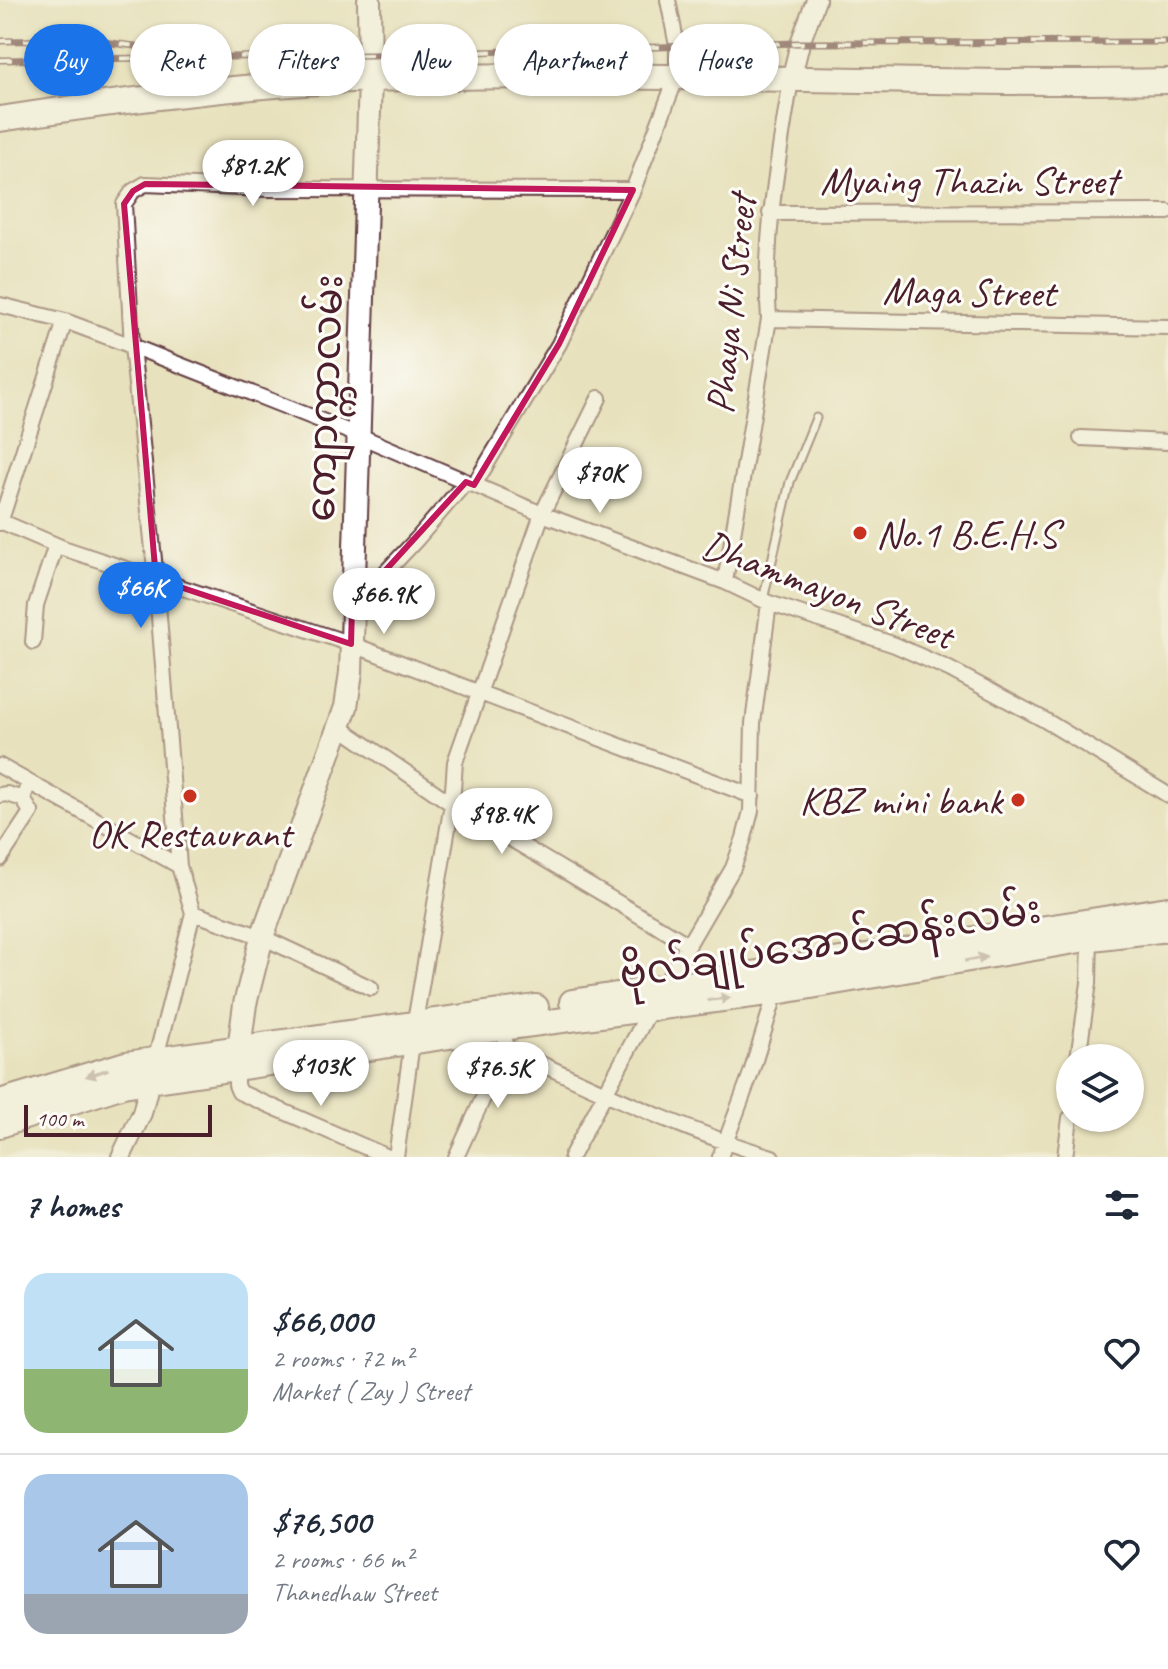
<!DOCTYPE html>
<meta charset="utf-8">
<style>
:root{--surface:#fff;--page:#f2f2f3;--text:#1f2937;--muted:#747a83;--line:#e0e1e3;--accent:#1a73e8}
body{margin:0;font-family:Caveat,"Noto Sans Myanmar",sans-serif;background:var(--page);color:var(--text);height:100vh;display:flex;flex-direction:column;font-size:30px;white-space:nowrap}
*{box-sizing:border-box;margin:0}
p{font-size:26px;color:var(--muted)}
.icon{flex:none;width:44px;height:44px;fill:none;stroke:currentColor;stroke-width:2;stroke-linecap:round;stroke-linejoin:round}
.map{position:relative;height:1157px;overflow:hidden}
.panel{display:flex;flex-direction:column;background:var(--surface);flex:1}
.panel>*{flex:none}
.guide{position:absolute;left:24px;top:24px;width:1120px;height:72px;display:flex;gap:16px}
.buttons{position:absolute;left:1056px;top:1044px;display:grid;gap:16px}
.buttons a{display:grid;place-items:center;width:88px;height:88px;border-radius:50%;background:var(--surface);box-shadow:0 2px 6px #0004;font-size:40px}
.scale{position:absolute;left:24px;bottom:20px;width:188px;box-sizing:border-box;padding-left:8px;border:4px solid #4a1f2b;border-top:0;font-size:22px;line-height:28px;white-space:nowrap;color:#4a1f2b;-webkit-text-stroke:6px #fdfcf7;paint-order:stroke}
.price{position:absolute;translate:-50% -68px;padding:0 18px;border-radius:28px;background:#fff;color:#222;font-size:26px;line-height:52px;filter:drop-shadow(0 2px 4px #0008)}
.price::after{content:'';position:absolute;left:50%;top:48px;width:24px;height:18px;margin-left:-12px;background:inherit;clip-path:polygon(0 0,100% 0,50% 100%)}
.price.active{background:var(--accent);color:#fff}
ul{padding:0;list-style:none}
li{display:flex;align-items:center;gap:24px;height:200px;padding:0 24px}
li+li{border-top:2px solid var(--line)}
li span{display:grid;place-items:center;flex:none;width:224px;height:160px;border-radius:24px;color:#555}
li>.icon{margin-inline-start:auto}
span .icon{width:96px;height:96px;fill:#fffc;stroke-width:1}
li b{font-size:34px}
h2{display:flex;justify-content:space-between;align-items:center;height:96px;padding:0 24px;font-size:34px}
.pill{padding:0 28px;border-radius:36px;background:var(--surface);box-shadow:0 2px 6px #0004;font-size:28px;line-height:72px}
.pill.active{background:var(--accent);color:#fff}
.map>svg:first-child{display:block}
</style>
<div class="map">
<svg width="1168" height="1157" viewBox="0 0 1168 1157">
<rect width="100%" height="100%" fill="#fdfcf7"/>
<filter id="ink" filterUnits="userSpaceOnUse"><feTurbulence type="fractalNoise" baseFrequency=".0125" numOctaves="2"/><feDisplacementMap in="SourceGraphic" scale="16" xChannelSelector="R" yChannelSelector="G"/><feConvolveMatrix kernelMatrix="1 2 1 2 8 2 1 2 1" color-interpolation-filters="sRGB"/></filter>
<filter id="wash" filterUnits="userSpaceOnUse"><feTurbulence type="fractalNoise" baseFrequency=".006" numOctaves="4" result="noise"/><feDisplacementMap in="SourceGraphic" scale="32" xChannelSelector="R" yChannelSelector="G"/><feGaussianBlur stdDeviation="1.8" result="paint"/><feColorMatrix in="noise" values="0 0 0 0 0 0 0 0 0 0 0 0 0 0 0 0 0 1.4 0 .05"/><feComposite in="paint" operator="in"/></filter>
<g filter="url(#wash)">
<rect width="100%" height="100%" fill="#e8e1bd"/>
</g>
<g filter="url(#ink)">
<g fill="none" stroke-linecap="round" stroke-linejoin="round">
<defs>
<path id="service" d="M763,600L790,482L816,418"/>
<path id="minor" d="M770,213L1168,212
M0,305L65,321L132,346L360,436L542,514L725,582L769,603L895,645L949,669L1043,719L1168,795
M769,319L1168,327
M1081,438L1168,442
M474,485L559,344L633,190L677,76V46L668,0
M0,521L63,548L351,644L752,796
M0,523L65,321
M725,582L769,319C763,238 778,160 791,80
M353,607L417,539L466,482
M33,642L36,605L56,545
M341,728L452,804L689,945
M0,766L179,866
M0,795L7,794L23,799
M0,859L31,812L23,799L29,782
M193,913L262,937L371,988
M663,988L733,868L744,838L751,811L753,723L769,603
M506,1048C593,1087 680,1130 772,1157
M1078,1058L1089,983L1090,931
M154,1065L193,913L179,866L156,579L132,346L124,204L133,191L145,184L268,189L633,190
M236,1069V1085L239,1092L388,1157
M396,1157L415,1022L452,804L455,762L542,514L599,398
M456,1157L506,1048L505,1040
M571,1157L652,1006
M720,1157L751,1073L776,992
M1065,1157L1070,1118"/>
<path id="tertiary" d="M791,80L800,43L816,0
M121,1157L142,1113L150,1081"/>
<path id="primary" d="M237,1064L245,1004L262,937L346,707L351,672L370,79L369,0"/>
<path id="trunk" d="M0,119C123,100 247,84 372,79C637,70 902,86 1168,81
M572,1002L1168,909
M0,1102L126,1064L536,1007
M0,1125L123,1085L503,1028L776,992L1092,938L1168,929"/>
</defs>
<use href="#service" stroke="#623c41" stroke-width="11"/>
<use href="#minor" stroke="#623c41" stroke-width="18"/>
<use href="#tertiary" stroke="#623c41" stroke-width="22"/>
<use href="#primary" stroke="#623c41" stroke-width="26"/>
<use href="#trunk" stroke="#623c41" stroke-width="28"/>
<use href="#service" stroke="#fff" stroke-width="7"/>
<use href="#minor" stroke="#fff" stroke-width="14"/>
<use href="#tertiary" stroke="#fff" stroke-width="18"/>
<use href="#primary" stroke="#fff" stroke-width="22"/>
<use href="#trunk" stroke="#fff" stroke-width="24"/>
<defs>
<path id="rail" d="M0,41L87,40L159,49
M0,60L371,55L800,43L1168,42"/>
</defs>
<use href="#rail" stroke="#4a1f2b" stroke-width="7"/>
<use href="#rail" stroke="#fdfcf7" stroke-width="4" stroke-dasharray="12" stroke-linecap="butt"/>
</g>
<defs><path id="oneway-solid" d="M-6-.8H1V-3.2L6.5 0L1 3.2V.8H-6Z" transform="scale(2)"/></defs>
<g fill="#ae9aa0">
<use href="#oneway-solid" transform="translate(976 959) rotate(-10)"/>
<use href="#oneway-solid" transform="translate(719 999) rotate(-7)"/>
<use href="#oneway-solid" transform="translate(97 1073) rotate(162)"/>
</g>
</g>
<path d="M0 0H1168V1157H0ZM145,184L633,190L559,344L474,485L466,482L352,607L351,644L156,579L124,204L133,191Z" fill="#e8e1bd" fill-opacity=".55" fill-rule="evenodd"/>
<path fill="none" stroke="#c2185b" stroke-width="6" stroke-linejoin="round" d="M145,184L633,190L559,344L474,485L466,482L352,607L351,644L156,579L124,204L133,191Z"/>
<g fill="#c8321e" stroke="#fdfcf7" stroke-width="3">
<circle cx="860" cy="533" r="8"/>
<circle cx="190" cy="796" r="8"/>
<circle cx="1018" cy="800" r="8"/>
</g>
<g text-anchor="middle" stroke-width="6" stroke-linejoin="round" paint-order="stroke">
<g font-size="40" fill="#4a1f2b" stroke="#fdfcf7">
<text x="969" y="194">Myaing Thazin Street</text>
<text transform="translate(969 291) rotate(1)" y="14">Maga Street</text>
<text transform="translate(730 304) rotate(-84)" y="14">Phaya Ni Street</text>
<text transform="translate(324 398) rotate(-88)" y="14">ကျောက္ကာလမ်း</text>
<text transform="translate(828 589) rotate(21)" y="14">Dhammayon Street</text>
<text transform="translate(830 941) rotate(-9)" y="14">ဗိုလ်ချုပ်အောင်ဆန်းလမ်း</text>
</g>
<g font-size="40" fill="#4a1f2b" stroke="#fdfcf7" text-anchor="start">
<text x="876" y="547">No.1 B.E.H.S</text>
<text x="1002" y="814" text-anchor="end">KBZ mini bank</text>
<text x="190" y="847" text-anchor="middle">OK Restaurant</text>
</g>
</g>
</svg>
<div class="buttons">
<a><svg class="icon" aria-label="layers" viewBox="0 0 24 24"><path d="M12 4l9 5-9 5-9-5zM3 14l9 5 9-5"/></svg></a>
</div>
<div class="scale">100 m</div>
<b class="price" style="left:253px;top:208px">$81.2K</b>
<b class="price" style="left:600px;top:515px">$70K</b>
<b class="price active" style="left:141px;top:630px">$66K</b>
<b class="price" style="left:384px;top:636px">$66.9K</b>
<b class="price" style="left:502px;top:856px">$98.4K</b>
<b class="price" style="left:321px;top:1108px">$103K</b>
<b class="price" style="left:498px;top:1110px">$76.5K</b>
<div class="guide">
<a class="pill active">Buy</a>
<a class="pill">Rent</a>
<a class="pill">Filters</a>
<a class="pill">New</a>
<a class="pill">Apartment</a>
<a class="pill">House</a>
</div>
</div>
<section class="panel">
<h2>7 homes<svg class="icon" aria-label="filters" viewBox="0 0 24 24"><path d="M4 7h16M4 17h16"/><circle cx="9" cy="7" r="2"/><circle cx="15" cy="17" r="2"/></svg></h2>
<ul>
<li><span style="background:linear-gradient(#bfe0f5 60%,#8fb573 0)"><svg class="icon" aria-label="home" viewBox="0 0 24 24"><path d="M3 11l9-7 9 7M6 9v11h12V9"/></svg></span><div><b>$66,000</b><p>2 rooms · 72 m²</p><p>Market ( Zay ) Street</p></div><svg class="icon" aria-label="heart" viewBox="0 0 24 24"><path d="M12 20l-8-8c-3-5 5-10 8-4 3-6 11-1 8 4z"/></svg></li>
<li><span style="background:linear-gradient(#a9c7e8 75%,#9aa5b1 0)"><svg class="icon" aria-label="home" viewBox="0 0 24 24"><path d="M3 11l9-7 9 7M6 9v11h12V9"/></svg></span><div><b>$76,500</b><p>2 rooms · 66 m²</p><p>Thanedhaw Street</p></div><svg class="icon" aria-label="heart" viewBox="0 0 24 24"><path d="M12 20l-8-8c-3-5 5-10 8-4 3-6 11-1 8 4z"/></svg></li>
</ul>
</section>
